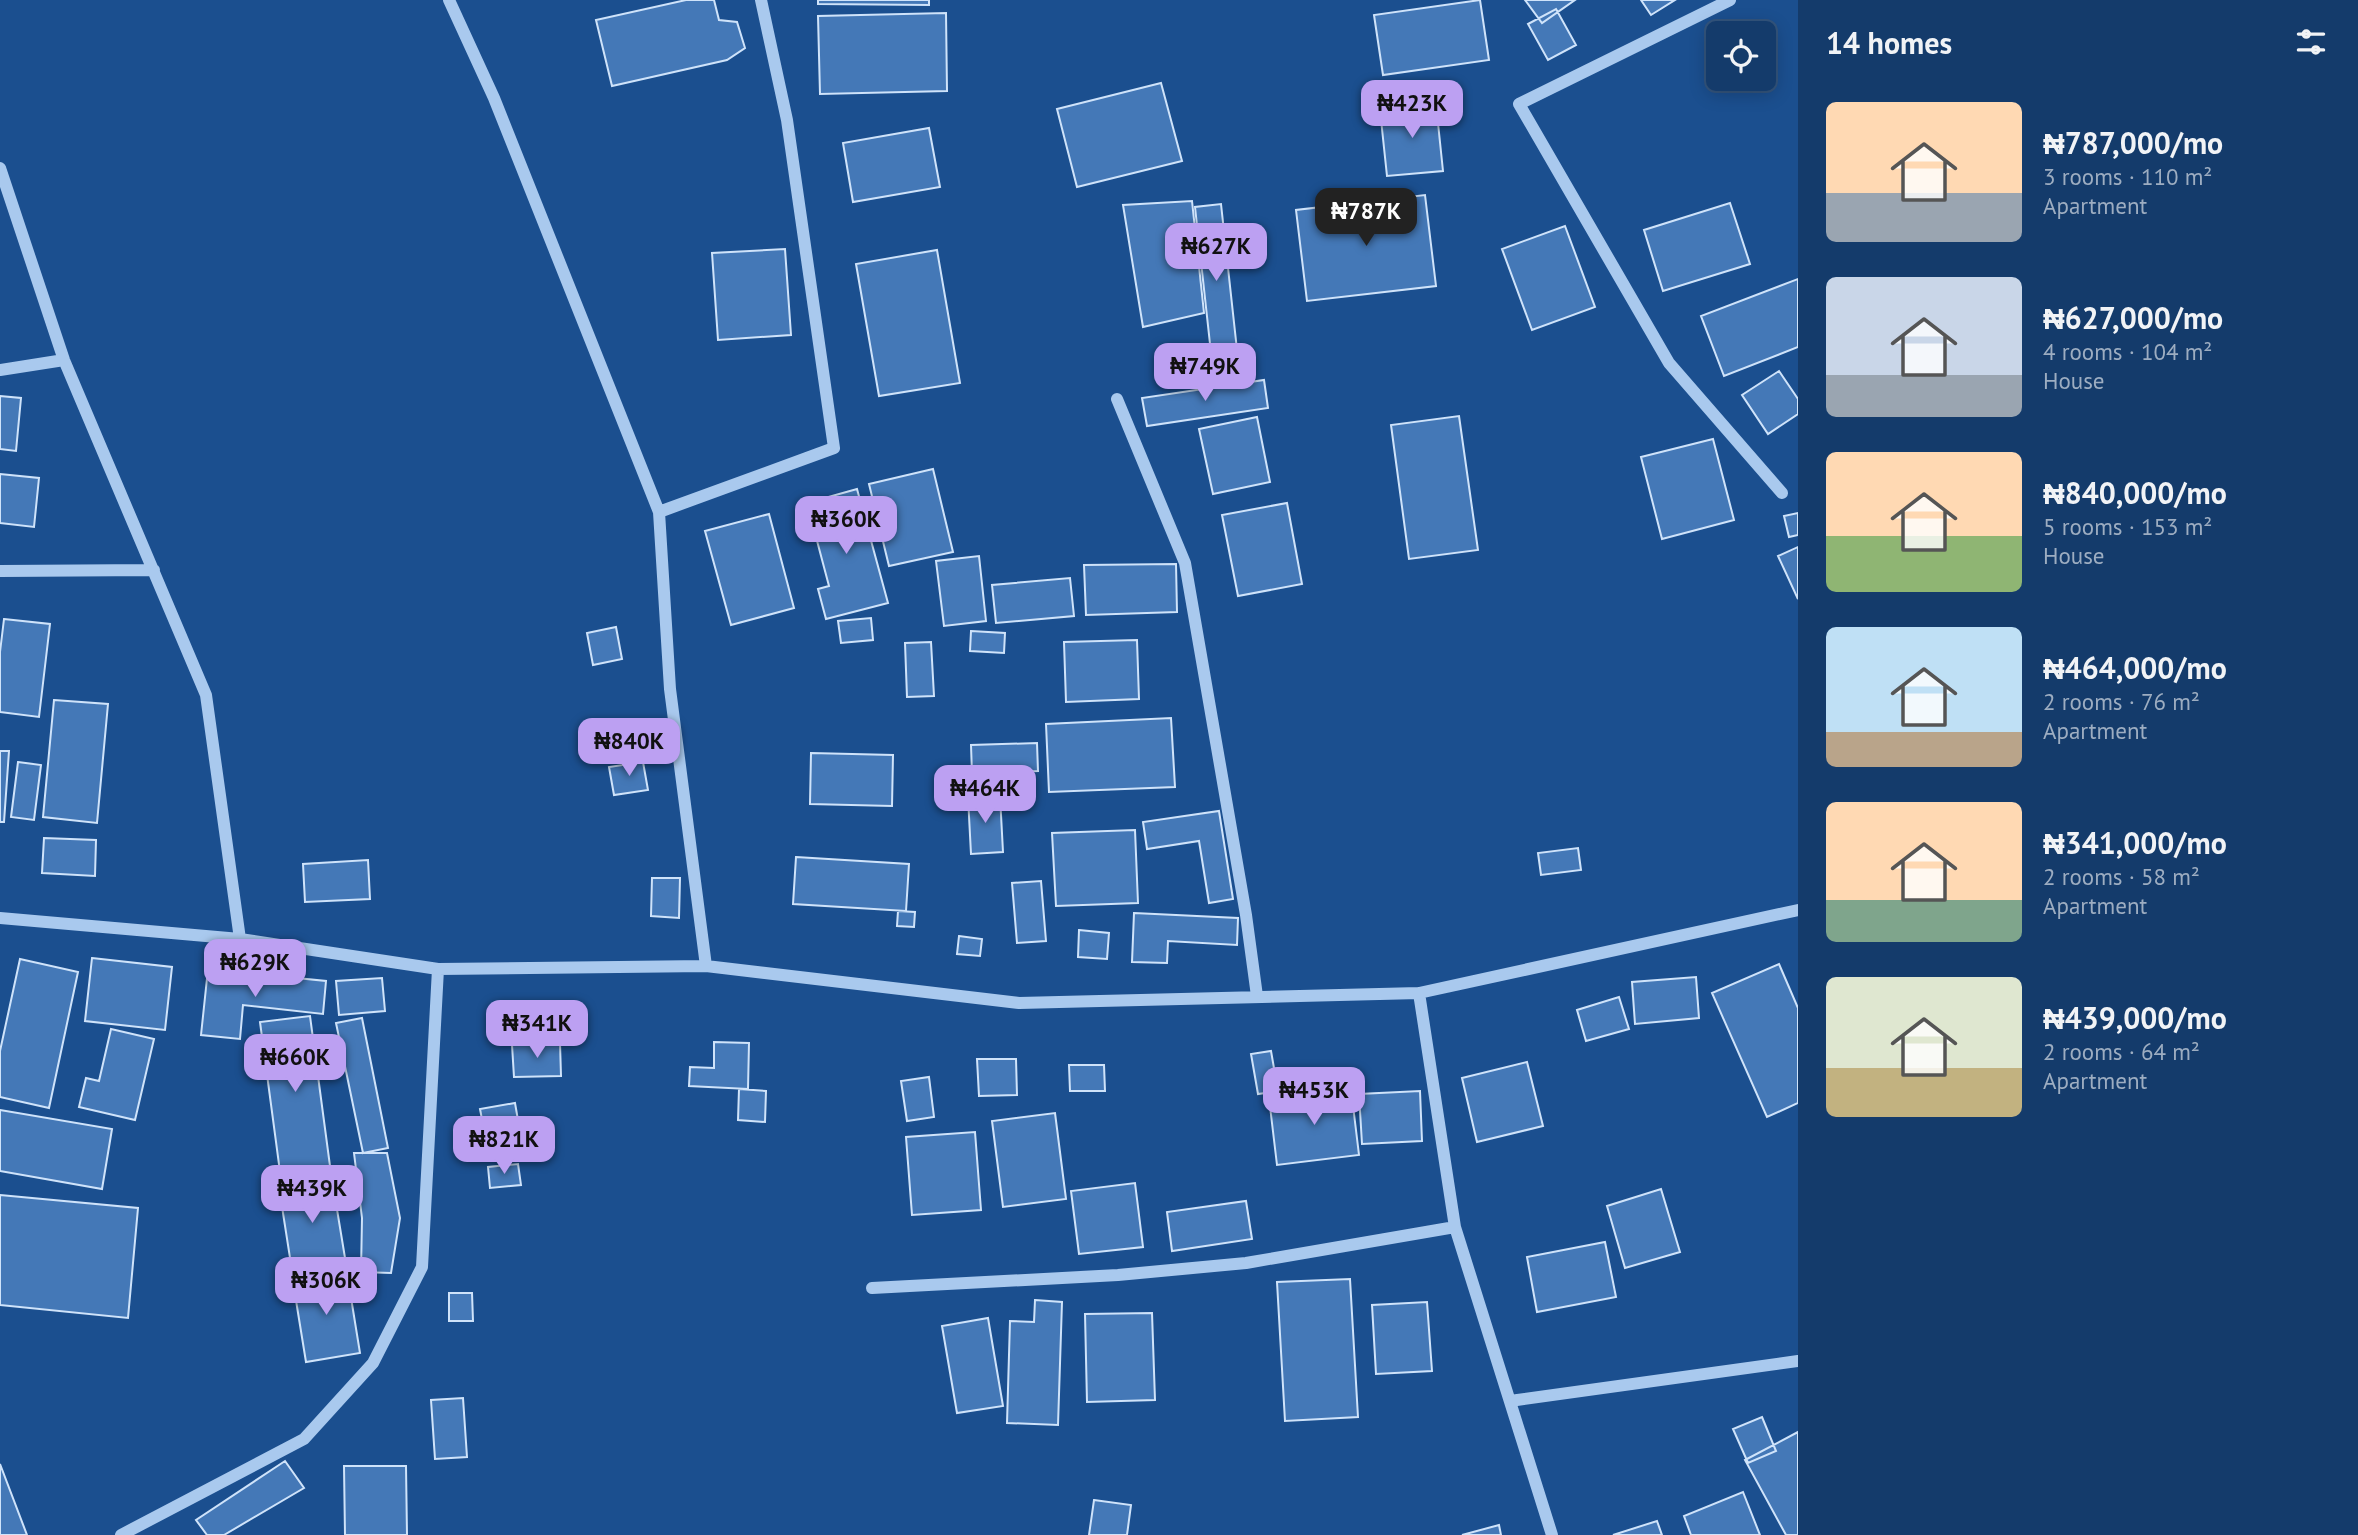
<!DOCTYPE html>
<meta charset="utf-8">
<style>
:root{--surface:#143b6b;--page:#1d4271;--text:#f1f3f6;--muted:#9dadc1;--line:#33557e;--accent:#bca0f2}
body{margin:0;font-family:"PT Sans",sans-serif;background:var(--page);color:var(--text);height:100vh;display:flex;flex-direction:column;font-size:26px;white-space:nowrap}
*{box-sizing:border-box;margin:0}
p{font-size:23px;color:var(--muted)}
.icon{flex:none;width:38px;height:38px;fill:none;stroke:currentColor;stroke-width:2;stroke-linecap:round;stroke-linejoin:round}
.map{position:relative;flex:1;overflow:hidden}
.details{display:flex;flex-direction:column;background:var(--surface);width:560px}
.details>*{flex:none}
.buttons{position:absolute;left:1706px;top:21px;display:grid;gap:14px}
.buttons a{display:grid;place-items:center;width:70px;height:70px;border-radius:10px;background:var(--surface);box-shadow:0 4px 18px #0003,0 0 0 2px var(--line);font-size:35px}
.price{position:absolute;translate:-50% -60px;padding:0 16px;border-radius:14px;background:var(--accent);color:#111;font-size:23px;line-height:46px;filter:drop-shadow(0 2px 4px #0008)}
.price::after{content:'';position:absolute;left:50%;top:42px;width:21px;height:16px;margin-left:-10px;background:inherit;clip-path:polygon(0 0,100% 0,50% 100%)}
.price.on{background:#222;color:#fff}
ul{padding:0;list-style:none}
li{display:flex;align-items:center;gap:21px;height:175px;padding:0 28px}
li span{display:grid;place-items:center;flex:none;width:196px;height:140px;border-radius:10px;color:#555}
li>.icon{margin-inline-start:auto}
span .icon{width:84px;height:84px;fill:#fffc;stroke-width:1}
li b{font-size:30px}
h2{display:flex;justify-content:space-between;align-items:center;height:84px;padding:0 28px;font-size:30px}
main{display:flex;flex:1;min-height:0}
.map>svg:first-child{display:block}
</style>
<main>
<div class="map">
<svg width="1798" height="1535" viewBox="0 0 1798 1535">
<rect width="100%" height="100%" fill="#1b4f8f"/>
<path fill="#4478b7" stroke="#cfe3fa" stroke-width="2" d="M686,0H714L719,20L737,22L745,48L727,60L612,86L596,20Z
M818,0H929V5L818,4Z
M1480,0L1489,60L1383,75L1374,15Z
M1525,0H1575L1542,23Z
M1641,0H1675L1651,15Z
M1556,9L1576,45L1548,60L1528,24Z
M946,13L947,91L820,94L818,16Z
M1161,83L1182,161L1077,187L1057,109Z
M1436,104L1443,171L1387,176L1380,110Z
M929,128L940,187L853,202L843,143Z
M1425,195L1436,286L1307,301L1296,210Z
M1192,201L1204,313L1143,327L1123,205Z
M1730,203L1750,264L1663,291L1644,230Z
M1221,204L1238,359L1212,362L1195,207Z
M1565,226L1595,307L1532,330L1502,249Z
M785,249L791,335L718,340L712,253Z
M937,250L960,383L879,396L856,264Z
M1798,279V347L1724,376L1701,316Z
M1779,371L1798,399V414L1768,434L1742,395Z
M1264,380L1268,408L1147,426L1142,398Z
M0,396L21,398L16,451L0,449Z
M1459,416L1478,550L1409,559L1391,425Z
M1257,417L1270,482L1213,494L1199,429Z
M1713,439L1734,520L1662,539L1641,457Z
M933,469L953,552L889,566L869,484Z
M0,474L39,478L34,527L0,523Z
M857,489L888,603L826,619L818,589L829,586L807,503Z
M1287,503L1302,584L1238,596L1222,515Z
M1798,513V535L1789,537L1784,516Z
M769,514L794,608L731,625L705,531Z
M1798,547V599L1778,556Z
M979,556L986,621L944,626L936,561Z
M1176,564L1177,612L1086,615L1084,565Z
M1070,578L1074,616L996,623L992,585Z
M871,618L873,640L841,643L838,621Z
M4,619L50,624L39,717L0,712V652Z
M616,627L622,659L593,665L587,633Z
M971,631L1005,633L1004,653L970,651Z
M1137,640L1139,699L1066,702L1064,642Z
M931,642L934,696L907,697L905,643Z
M54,700L108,704L97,823L43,817Z
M1171,718L1175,787L1049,792L1046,724Z
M1037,743L1038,771L972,774L971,745Z
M0,751H9L4,822H0Z
M811,753L893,755L892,806L810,804Z
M18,762L41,765L34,820L11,817Z
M643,762L648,790L614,795L609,767Z
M1000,796L1003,852L971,854L968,797Z
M1219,811L1233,899L1209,903L1199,841L1147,849L1143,822Z
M1135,830L1138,903L1056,906L1052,833Z
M44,838L96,840L95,876L42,873Z
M1578,848L1581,870L1541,875L1538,853Z
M796,857L909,864L906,911L793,904Z
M368,860L370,899L305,902L303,864Z
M652,878H680L679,918L651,916Z
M1041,881L1046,941L1017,943L1012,883Z
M898,911L915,912L914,927L897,926Z
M1134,913L1238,918L1237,945L1168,941L1167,963L1132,962Z
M1079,930L1109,933L1107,959L1078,957Z
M959,936L982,939L980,956L957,954Z
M92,958L172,967L165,1030L85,1021Z
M20,959L78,972L49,1108L0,1097V1051Z
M1779,964L1798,1008V1103L1767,1117L1712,993Z
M208,969L326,981L323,1014L243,1005L240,1039L201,1035Z
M1696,977L1699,1018L1635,1024L1632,982Z
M382,978L385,1011L339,1015L336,981Z
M1619,997L1629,1029L1586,1041L1577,1010Z
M310,1016L330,1166L280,1172L260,1022Z
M362,1018L388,1148L363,1153L336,1023Z
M111,1029L154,1039L135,1120L79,1107L86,1078L99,1081Z
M714,1042L749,1043L748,1089L689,1086L690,1067L714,1068Z
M560,1043L561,1076L514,1077L512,1045Z
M1271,1051L1278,1091L1258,1094L1251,1054Z
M977,1059H1016L1017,1095L979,1096Z
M1527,1062L1543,1126L1477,1142L1462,1078Z
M1069,1065H1104L1105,1091H1070Z
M929,1077L934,1117L907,1121L901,1081Z
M739,1089L766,1091L765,1122L738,1120Z
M1351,1089L1359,1155L1277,1165L1269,1098Z
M1420,1091L1422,1141L1362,1144L1359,1094Z
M515,1103L522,1143L486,1140L480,1109Z
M0,1110L112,1129L102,1189L0,1171Z
M1055,1113L1066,1199L1003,1207L992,1121Z
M975,1132L981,1210L912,1215L906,1137Z
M354,1153H387L400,1218L391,1273L361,1272L362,1218Z
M518,1164L521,1185L490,1188L488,1167Z
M331,1173L347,1270L293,1277L278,1181Z
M1135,1183L1143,1247L1079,1254L1071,1191Z
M1661,1189L1680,1252L1625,1268L1607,1206Z
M0,1195L138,1208L128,1318L0,1305Z
M1246,1201L1252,1239L1172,1251L1167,1212Z
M1605,1242L1616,1297L1537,1312L1527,1257Z
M347,1273L360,1353L306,1362L293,1282Z
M1350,1279L1358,1417L1285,1421L1277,1282Z
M449,1293H472L473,1321H449Z
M1035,1300L1062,1302L1058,1425L1007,1423L1010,1321L1034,1322Z
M1427,1302L1432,1371L1376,1374L1372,1305Z
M1152,1313L1155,1400L1087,1402L1085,1314Z
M988,1318L1003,1406L957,1413L942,1326Z
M463,1398L467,1457L435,1459L431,1400Z
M1762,1417L1776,1451L1748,1463L1733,1429Z
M1798,1432V1535H1786L1745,1460Z
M285,1461L304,1488L224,1535H207L196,1520Z
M0,1464L27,1535H0Z
M344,1466H406L407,1535H345Z
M1743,1492L1760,1535H1691L1684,1516Z
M1094,1500L1131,1505L1127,1535H1089Z
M1657,1521L1662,1535H1613Z
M1499,1525L1501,1535H1462Z"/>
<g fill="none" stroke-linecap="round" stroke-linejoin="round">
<path stroke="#a9c9ee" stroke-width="12" d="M449,0L494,98L659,512
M1730,0L1519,104L1669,363L1782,493
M0,168L64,360L206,695L240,939
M0,370L64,360
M1117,399L1185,563L1246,915L1257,996
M0,571L154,570
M0,918L240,939L438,969L706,966L1019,1003L1419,993L1798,910
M706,966L670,689L659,512L834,448L787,120L761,0
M1455,1227L1552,1535
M872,1288L1118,1275L1246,1263L1455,1227L1419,993
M1510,1401L1798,1361
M121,1535L304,1439L373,1363L422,1267L438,969"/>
</g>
</svg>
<div class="buttons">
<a><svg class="icon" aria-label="locate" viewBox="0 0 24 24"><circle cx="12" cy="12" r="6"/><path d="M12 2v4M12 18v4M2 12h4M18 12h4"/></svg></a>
</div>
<b class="price" style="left:1412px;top:140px">₦423K</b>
<b class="price on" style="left:1366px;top:248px">₦787K</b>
<b class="price" style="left:1216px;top:283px">₦627K</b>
<b class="price" style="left:1205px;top:403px">₦749K</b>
<b class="price" style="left:846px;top:556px">₦360K</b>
<b class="price" style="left:629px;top:778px">₦840K</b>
<b class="price" style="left:985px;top:825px">₦464K</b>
<b class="price" style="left:255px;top:999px">₦629K</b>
<b class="price" style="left:537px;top:1060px">₦341K</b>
<b class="price" style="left:295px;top:1094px">₦660K</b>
<b class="price" style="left:1314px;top:1127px">₦453K</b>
<b class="price" style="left:504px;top:1176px">₦821K</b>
<b class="price" style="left:312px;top:1225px">₦439K</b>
<b class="price" style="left:326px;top:1317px">₦306K</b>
</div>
<section class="details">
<h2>14 homes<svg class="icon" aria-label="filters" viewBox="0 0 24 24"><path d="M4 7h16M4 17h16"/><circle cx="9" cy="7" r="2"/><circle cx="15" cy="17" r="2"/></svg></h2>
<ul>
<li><span style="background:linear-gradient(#ffd9b3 65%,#9aa5b1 0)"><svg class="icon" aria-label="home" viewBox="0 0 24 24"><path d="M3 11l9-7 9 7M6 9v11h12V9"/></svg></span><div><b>₦787,000/mo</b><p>3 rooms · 110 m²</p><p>Apartment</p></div></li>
<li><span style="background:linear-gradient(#c9d6e8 70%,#9aa5b1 0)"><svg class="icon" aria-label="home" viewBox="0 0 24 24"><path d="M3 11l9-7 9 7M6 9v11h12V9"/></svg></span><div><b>₦627,000/mo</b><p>4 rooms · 104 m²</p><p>House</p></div></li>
<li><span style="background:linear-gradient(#ffd9b3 60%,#8fb573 0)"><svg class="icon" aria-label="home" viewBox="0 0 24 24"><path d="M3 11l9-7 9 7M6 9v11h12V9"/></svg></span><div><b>₦840,000/mo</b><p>5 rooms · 153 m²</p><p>House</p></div></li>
<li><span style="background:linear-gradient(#bfe0f5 75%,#b9a48a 0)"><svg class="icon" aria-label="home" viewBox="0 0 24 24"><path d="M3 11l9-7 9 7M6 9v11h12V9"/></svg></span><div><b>₦464,000/mo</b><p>2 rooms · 76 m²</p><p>Apartment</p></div></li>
<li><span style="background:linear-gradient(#ffd9b3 70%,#7fa58c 0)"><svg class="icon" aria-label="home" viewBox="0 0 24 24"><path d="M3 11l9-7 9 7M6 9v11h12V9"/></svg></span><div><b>₦341,000/mo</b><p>2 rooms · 58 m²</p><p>Apartment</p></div></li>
<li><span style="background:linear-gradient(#dfe7d0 65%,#c2b280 0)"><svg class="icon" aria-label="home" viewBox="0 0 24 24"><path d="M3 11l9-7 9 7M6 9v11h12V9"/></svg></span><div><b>₦439,000/mo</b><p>2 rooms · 64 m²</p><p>Apartment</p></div></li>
</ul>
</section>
</main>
